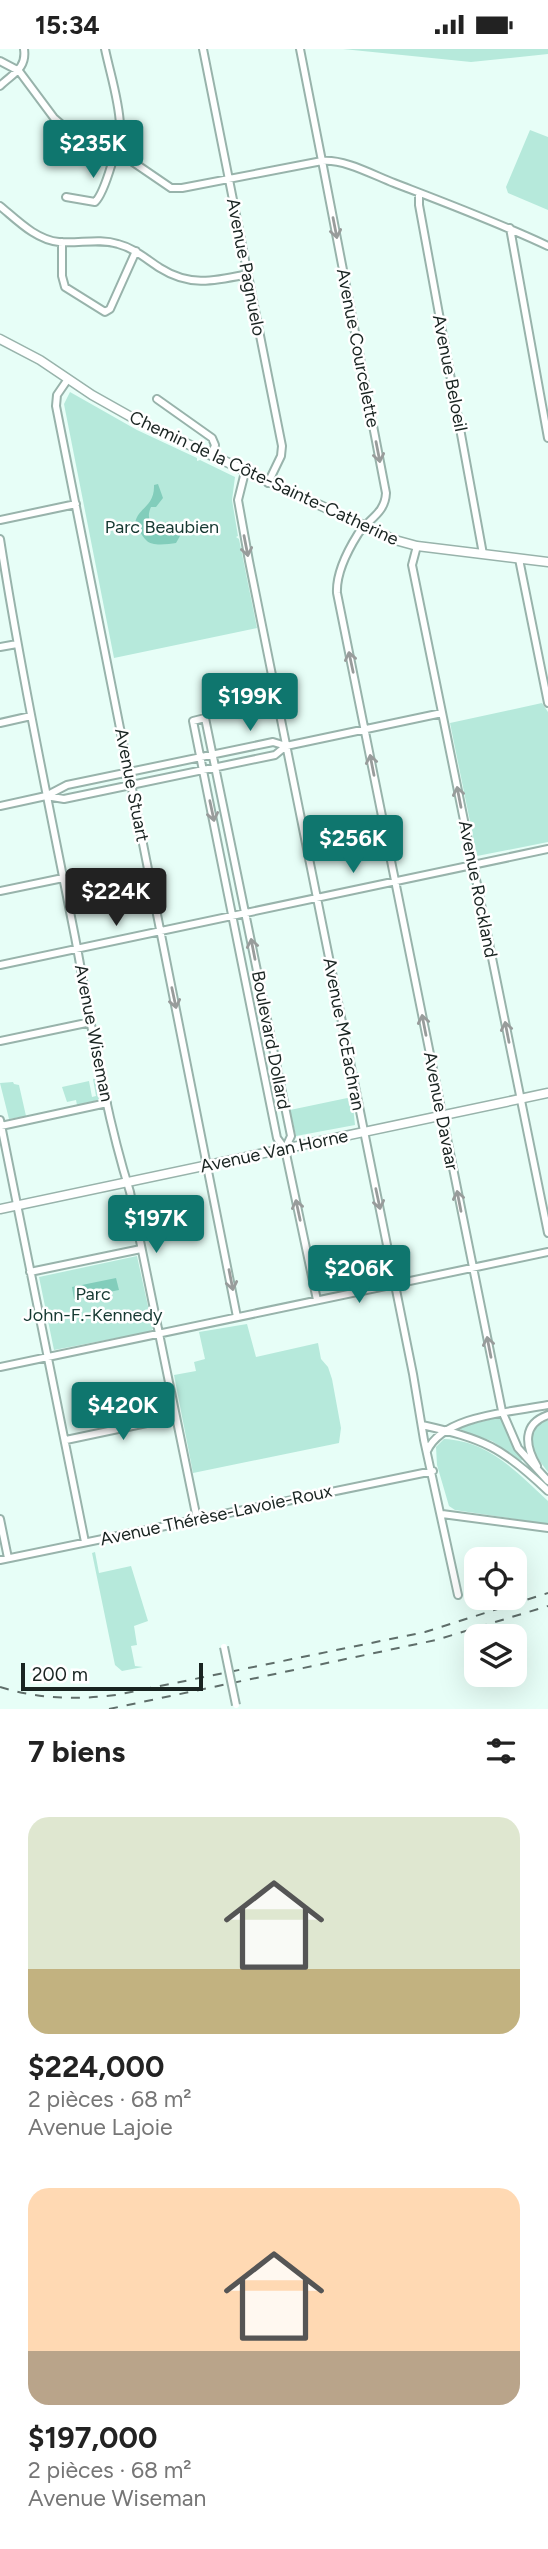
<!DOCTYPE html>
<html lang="fr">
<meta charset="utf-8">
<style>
:root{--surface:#fff;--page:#f2f2f2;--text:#222;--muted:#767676;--accent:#0f766e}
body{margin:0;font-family:Figtree,sans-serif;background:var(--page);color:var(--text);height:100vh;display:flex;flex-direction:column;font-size:26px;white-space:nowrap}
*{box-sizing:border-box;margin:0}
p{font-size:23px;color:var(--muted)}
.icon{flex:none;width:38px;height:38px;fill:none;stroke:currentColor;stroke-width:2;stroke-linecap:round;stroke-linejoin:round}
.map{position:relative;height:1660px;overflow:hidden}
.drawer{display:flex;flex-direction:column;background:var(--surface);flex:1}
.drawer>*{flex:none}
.fabs{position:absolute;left:464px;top:1498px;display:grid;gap:14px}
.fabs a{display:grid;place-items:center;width:63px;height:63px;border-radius:14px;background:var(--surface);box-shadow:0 7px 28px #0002;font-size:35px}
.scale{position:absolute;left:21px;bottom:18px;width:182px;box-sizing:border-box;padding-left:7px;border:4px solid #192421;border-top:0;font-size:19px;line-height:24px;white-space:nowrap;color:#192421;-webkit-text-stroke:5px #fff;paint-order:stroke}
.price{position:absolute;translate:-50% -60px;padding:0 16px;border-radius:7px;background:var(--accent);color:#fff;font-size:23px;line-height:46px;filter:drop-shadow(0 2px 4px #0008)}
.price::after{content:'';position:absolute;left:50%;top:42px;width:21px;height:16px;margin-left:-10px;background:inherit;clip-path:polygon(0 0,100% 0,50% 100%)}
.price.on{background:#222;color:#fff}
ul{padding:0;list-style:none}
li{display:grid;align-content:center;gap:14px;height:371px;padding:0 28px}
li span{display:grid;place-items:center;height:217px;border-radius:21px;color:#555}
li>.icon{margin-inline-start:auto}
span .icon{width:126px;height:126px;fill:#fffc;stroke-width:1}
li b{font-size:30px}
h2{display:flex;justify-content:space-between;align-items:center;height:84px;padding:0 28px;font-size:30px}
.status{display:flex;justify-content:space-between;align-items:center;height:49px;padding:0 35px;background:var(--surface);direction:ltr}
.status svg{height:19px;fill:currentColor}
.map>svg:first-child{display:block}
</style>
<div class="status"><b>15:34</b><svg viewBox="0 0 49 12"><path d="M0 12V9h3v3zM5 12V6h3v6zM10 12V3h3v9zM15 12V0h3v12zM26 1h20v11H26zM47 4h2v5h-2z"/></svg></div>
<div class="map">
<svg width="548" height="1660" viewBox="0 0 548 1660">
<rect width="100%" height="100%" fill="#e7fef7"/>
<path fill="#b6e9db" d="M343,0H548V5L471,13Z
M530,81L548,88V161L508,144L506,138Z
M70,343L137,381L197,409V412L200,411L235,428L232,451L238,487L236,488L239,490L257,579L114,609L64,355Z
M542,654L548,663V793L477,807L450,674Z
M98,1029L102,1050L77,1056L76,1051L67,1053L62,1038L89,1032L92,1048L96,1047L93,1030Z
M13,1033L14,1035L19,1036L26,1067L9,1070L0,1034Z
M352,1048L355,1076L296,1087L290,1061Z
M137,1207L153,1280L148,1283L54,1301L39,1228Z
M247,1275L256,1308L318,1294L321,1310L328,1318L332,1330L341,1379L339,1394L193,1424L174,1326L196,1322L194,1313L205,1310L199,1283Z
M501,1368L510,1390L523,1410L521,1412L492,1392L461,1382L460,1378Z
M548,1371V1423C534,1405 518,1383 548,1371Z
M444,1390C489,1392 517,1423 548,1452V1475L455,1461L449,1457L437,1416L436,1398Z
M95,1503L99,1524L131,1517L148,1572L134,1577L137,1596L131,1597L135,1617L143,1618L122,1622L115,1616L92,1504Z"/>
<path fill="#82cdbb" d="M158,435L163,449L156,458H151C146,469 150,476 161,480L169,476H177L180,487L176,494C168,495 152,498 146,491C141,486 140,481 135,477C135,459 155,459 154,436Z
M116,1229L119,1241L74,1250L72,1238Z"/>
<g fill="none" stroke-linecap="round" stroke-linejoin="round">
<defs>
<path id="minor" d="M203,0L282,397L281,407L268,434
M300,0L322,112C345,110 373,126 394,134C446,154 497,173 548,197
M0,12L19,22L54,69L61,75L111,98L171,139H182L322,112L386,444C385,465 368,470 358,485C348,501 336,525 337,544L502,1362L518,1399L548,1432
M0,37C12,25 27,20 24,0
M419,144V156L483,505
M66,148L95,153C105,144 120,90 120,76C119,51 110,24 105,0
M0,157C17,171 36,191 59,193C78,195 99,189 118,195C134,199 146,210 160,219C190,238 214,232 248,225
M510,179L548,389
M62,193V227L65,238L105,263L110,260L136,202
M68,330L57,346L56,357L237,1268
M157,350L212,389L215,396L211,407
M245,423L238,451L249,512L413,1325L424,1391L458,1546
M0,471L76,455
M0,490C21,624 49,756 75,888C91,973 104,1060 130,1143L196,1465
M417,497L412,516L548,1184
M519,510L548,654
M0,598L17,595
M0,674L31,667
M46,747L67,736L273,693L286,697L442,664
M0,757L46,747L64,750L275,706L286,697
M0,842L63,829
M0,916L548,800
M0,992L91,973
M0,1071L85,1493
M1,1077L107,1054
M285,1100L291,1087L205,669L193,672L277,1089L285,1100L317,1251
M30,1223L141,1200
M0,1318L548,1203
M422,1376C484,1390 502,1398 548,1442
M66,1391L175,1368
M427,1402C443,1366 513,1363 548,1356
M537,1417C525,1397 522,1375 548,1366
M442,1465L548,1479
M0,1470L8,1509
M0,1511L433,1422"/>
<path id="major" d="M0,290L40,311L92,346L140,373L395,491L417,497L548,513
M0,1160L548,1044"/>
</defs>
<use href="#minor" stroke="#98b3ab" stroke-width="10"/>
<use href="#major" stroke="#98b3ab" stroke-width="11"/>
<use href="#minor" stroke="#fff" stroke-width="6"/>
<use href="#major" stroke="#fff" stroke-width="8"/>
<path stroke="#5f6e6a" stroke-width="2" stroke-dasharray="9 9" stroke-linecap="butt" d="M0,1638C39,1650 75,1651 116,1646L425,1583L548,1544
M109,1660L436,1591L548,1557"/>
<defs>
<path id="minor-bridge" d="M224,1598L236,1656"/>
</defs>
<use href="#minor-bridge" stroke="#98b3ab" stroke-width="10" stroke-linecap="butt"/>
<use href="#minor-bridge" stroke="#fff" stroke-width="6"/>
</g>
<defs><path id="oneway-shaft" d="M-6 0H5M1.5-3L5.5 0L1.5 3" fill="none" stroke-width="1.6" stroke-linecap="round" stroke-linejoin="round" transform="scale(1.75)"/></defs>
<g stroke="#989c9b">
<use href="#oneway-shaft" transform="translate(335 179) rotate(79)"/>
<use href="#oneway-shaft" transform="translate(378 403) rotate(79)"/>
<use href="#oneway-shaft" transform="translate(246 497) rotate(79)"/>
<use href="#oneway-shaft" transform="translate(351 613) rotate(-102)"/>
<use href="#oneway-shaft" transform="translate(372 716) rotate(-101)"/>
<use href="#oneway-shaft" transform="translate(459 748) rotate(-101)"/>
<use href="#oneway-shaft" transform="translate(212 762) rotate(78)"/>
<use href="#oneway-shaft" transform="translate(253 900) rotate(-101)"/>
<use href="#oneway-shaft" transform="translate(174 949) rotate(78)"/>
<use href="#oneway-shaft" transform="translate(424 976) rotate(-101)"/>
<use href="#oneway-shaft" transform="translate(507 983) rotate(-101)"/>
<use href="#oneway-shaft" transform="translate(378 1150) rotate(78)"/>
<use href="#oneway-shaft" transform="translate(459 1152) rotate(-101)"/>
<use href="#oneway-shaft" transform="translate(298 1161) rotate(-102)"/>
<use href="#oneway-shaft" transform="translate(231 1231) rotate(79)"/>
<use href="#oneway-shaft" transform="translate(489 1298) rotate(-101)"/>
</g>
<g text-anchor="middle" stroke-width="5" stroke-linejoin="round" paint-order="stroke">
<g font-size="18" fill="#192421" stroke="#fff">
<text transform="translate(246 218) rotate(79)" y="6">Avenue Pagnuelo</text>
<text transform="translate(358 299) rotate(79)" y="6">Avenue Courcelette</text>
<text transform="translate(450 324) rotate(79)" y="6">Avenue Beloeil</text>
<text transform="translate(264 429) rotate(25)" y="6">Chemin de la Côte-Sainte-Catherine</text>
<text transform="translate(132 736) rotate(79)" y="6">Avenue Stuart</text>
<text transform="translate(478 840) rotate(79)" y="6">Avenue Rockland</text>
<text transform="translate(94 984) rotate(79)" y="6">Avenue Wiseman</text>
<text transform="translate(344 985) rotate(79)" y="6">Avenue McEachran</text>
<text transform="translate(271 991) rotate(79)" y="6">Boulevard Dollard</text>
<text transform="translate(441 1062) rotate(79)" y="6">Avenue Davaar</text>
<text transform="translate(274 1102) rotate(-12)" y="6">Avenue Van Horne</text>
<text transform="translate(216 1466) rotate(-12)" y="6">Avenue Thérèse-Lavoie-Roux</text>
</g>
<g font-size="18" fill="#153831" stroke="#fff">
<text x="162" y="484">Parc Beaubien</text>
<text x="93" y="1251">Parc<tspan x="93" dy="21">John-F.-Kennedy</tspan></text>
</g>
</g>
</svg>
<div class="fabs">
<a><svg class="icon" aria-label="locate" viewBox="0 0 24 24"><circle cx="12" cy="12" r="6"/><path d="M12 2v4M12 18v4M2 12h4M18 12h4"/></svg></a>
<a><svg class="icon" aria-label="layers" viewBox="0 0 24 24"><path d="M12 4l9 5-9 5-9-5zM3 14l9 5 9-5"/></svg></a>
</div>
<div class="scale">200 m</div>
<b class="price" style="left:93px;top:131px">$235K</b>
<b class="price" style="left:250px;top:684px">$199K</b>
<b class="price" style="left:353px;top:826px">$256K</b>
<b class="price on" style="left:116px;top:879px">$224K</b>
<b class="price" style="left:156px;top:1206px">$197K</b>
<b class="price" style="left:359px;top:1256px">$206K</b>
<b class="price" style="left:123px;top:1393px">$420K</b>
</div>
<section class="drawer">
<h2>7 biens<svg class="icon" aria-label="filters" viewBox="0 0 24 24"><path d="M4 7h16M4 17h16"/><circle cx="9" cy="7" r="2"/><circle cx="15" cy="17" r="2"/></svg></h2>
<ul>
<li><span style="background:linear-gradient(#dfe7d0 70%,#c2b280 0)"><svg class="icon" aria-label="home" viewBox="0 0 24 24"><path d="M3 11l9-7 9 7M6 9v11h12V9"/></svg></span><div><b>$224,000</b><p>2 pièces · 68 m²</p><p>Avenue Lajoie</p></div></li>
<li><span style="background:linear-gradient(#ffd9b3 75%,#b9a48a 0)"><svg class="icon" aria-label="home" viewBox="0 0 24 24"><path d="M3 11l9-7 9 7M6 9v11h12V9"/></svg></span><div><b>$197,000</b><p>2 pièces · 68 m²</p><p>Avenue Wiseman</p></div></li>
</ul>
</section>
